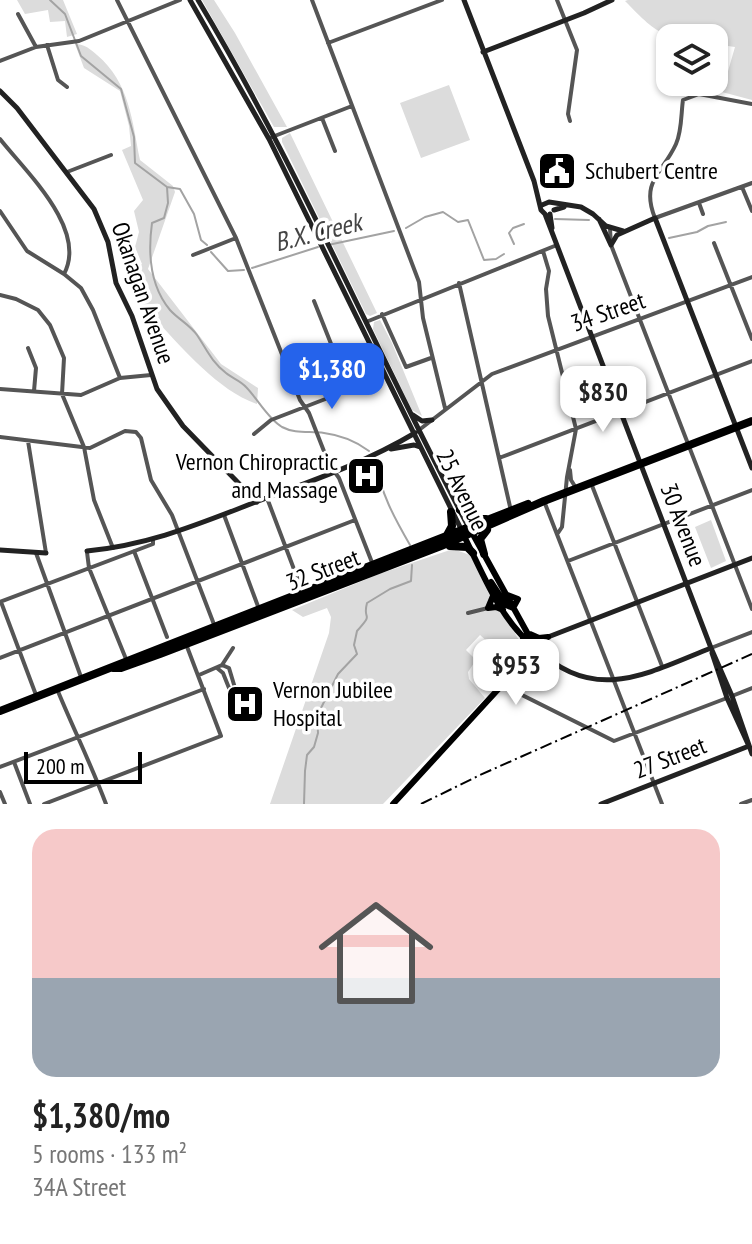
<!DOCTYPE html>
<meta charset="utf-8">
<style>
:root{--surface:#fff;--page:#f6f6f6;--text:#222;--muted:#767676;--line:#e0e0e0;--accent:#2563eb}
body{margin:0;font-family:"PT Sans Narrow",sans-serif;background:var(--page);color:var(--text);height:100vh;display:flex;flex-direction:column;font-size:30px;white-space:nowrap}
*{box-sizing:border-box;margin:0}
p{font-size:26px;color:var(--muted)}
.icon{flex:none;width:44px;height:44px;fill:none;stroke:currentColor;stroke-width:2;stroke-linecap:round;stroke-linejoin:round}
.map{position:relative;height:804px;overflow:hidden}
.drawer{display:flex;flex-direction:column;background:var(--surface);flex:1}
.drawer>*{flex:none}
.buttons{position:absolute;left:656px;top:24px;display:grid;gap:16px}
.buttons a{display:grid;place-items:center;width:72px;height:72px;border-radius:16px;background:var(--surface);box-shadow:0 2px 6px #0004;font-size:40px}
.scale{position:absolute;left:24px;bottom:20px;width:118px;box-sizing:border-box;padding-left:8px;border:4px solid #000;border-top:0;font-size:22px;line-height:28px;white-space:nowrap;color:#000;-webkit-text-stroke:6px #fff;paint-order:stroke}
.price{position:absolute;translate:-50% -68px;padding:0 18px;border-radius:16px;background:#fff;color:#222;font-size:26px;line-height:52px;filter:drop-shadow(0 2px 4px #0008)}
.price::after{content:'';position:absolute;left:50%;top:48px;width:24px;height:18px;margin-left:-12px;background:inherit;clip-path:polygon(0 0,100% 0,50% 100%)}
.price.current{background:var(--accent);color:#fff}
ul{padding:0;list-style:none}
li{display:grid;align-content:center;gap:16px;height:424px;padding:0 32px}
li+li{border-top:2px solid var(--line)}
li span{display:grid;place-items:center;height:248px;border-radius:24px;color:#555}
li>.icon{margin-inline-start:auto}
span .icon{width:144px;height:144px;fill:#fffc;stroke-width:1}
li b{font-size:34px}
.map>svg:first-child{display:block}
</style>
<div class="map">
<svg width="752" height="804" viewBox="0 0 752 804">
<rect width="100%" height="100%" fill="#fff"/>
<path fill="#dcdcdc" d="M17,0H63L77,34L67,37L65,21L50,22L48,10L25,14Z
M202,0H214L235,33L287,127H274Z
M628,0H752V100L722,92L735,47L714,44V38C663,38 661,38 625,1Z
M75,44C85,44 90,49 97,55C130,83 132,121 140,160L173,186L175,192L148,269L221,364L258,388L257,404C219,391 184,350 157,321L146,322L132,270L142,264L135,247L139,232L134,211L143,200L122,150L131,146L129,126L120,91L84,68Z
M449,85L470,140L421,158L400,103Z
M290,133L377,313L370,316L366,314L282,142V138Z
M380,320L392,343L422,416L412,410L373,329L374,322Z
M711,520L726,561L711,568L695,527Z
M453,549L470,555L520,642L519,654L507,643L498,651L480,635L466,650L476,660L468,672L469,679L485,698L383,804H270L329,633L331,617L327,608L303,617L292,610L379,574Z"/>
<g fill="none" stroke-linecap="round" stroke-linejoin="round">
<path stroke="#a3a3a3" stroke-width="2" d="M50,0L65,14L81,56L121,89L134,137L135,163L167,187L180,189L194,214L201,240L207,245
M167,187L168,203L164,218L152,223C148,252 150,286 170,310C178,319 190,325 197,335C207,350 211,361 226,373C232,378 241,381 246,387C257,398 268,419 282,427C295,434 310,431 324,433C340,435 357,442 369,451
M555,219L589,220
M406,228L425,217L443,212L458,222L468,220L484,260L496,259L504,254
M669,238L697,232L708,226L726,222
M514,244L509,233L513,228L524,224
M328,245L394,231
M211,252L228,271L244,270
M252,268L318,247
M376,462C380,492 395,519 410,545
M304,804L305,771L307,755L314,747L318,733L317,716L338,674L357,654L354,645L357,631C375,611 362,622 367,603L390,589L411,581L412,565"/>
<path stroke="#555" stroke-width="4" d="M117,0L236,238L300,400L309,413L329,464L339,478L373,565
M312,0L419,282L423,318L445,408
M557,0L577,50L568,114L570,121
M18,14L36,47
M328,43L442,0
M47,45L58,80L67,87
M0,61L36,47L79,41L180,0
M752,104L699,94L683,100C681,113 682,131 676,144C663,173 640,181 655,218L752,183
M322,118L335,151
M272,137L352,106
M0,139C26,172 88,229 64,274
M67,172L111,155
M742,187L752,211
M699,203L703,214
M0,211L27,251L64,274L81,288L93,310L120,378
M610,229L611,245L752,609
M714,243L752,339
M543,251L549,271L546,289L548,316L576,429L567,477L562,527L558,533
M193,255L236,238
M459,283L511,511
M0,295L16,299L38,310L50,325L64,358L62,394L84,447L94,500L113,548
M314,301L349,389
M382,314L406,367L431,358
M366,322L557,245
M28,348L36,368L34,391
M0,389L81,395L120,378L151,375
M419,430L492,374L752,277
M254,434L271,420L385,376
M0,437L90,448L125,431L136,432L141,438L151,480L172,515L215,627
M28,441L46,553
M499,458L752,361
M570,470L571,480L576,488
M591,483L662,666
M267,498L303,593
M544,501L662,804
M224,515L259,609
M134,551L167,637
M87,552L89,568L126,659
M36,553L81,677
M568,561L752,490
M0,602L153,544V539
M1,602L36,695
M468,613L488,608
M711,648L752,632
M0,658L355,520
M217,668L223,673L229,688H235L229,668L222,665
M199,675L222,665L233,648
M504,686L614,741L727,698
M57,689C73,728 91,764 106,804
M732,696L752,688
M14,762L30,804
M0,767L204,689
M0,792L5,804
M44,804L221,736L186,644
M741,804L752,800"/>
<path stroke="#222" stroke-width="5" d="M190,0L269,139L462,531
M198,0C300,170 376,353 469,528
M464,0L534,181L541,210L545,214L711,648L732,696L752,754
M483,52L584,13L612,0
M0,91L17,108L94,209L108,242L116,283L132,316L157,389L183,426L257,502
M542,205L549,202L581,207L593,214L606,226L623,231
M554,210L564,207
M550,214L552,228
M599,219L611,245L617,235L655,218L752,468
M413,415L422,421L432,420
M391,449L414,445L420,447
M0,550L46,553
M87,551C156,544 205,521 269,497C320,478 368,461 415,433
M711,648C648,673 594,705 536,648L548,637L752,558
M712,653L727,698L748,744
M601,804L749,746"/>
<path stroke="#000" stroke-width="6" d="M470,529L534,645
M463,534C483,573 500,621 536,648
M491,582L506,605L513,608L518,599L505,594
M493,596L488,608L496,607L503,610
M530,634L539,638L548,637
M520,662L524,650L523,638
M393,804L536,648"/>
<path stroke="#000" stroke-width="8" d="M460,510L474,519H486
M446,537L452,526L451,512
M450,546L467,547L473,553
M484,554L480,539L487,530
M113,668H121L160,654L441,546L544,501L752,421
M0,711L528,504"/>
<path stroke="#000" stroke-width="2" stroke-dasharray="12 4 2 4" stroke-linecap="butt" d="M421,804L480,775L752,654"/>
</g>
<defs>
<symbol id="civic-square" viewBox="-11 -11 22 22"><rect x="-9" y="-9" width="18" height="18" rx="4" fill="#000" stroke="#fff"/><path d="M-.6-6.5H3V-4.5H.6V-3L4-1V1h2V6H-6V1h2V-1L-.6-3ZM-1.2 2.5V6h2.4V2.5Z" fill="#fff"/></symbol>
<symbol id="hospital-square" viewBox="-11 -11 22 22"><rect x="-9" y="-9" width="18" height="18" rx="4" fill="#000" stroke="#fff"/><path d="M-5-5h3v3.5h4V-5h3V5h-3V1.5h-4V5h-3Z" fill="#fff"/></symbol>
</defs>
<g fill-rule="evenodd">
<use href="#civic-square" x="535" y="149" width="44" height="44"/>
<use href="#hospital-square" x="344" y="454" width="44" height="44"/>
<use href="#hospital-square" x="223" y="682" width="44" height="44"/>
</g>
<g text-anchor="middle" stroke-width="7" stroke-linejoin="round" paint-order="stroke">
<g font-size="24" fill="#000" stroke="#fff" text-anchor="start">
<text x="585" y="179">Schubert Centre</text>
<text x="338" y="470" text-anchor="end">Vernon Chiropractic<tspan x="338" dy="28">and Massage</tspan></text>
<text x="273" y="698">Vernon Jubilee<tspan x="273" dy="28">Hospital</tspan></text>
</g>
<g font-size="24" fill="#000" stroke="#fff">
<text transform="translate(143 293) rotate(71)" y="8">Okanagan Avenue</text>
<text transform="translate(608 312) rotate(-19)" y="8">34 Street</text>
<text transform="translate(462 490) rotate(64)" y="8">25 Avenue</text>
<text transform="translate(683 525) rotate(69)" y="8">30 Avenue</text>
<text transform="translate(323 570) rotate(-21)" y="8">32 Street</text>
<text transform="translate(670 758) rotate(-21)" y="8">27 Street</text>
</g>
<g font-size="26" font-style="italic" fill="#444" stroke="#fff">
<text transform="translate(318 232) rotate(-14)" y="9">B.X. Creek</text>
</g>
</g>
</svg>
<div class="buttons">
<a><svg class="icon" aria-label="layers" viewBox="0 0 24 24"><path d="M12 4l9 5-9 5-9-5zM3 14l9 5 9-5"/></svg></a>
</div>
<div class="scale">200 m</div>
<b class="price current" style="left:332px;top:411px">$1,380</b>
<b class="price" style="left:603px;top:434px">$830</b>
<b class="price" style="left:516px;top:707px">$953</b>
</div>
<section class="drawer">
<ul>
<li><span style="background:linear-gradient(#f6c9c9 60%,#9aa5b1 0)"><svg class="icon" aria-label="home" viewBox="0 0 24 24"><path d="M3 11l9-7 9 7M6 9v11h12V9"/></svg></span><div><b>$1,380/mo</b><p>5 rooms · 133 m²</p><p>34A Street</p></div></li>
</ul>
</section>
